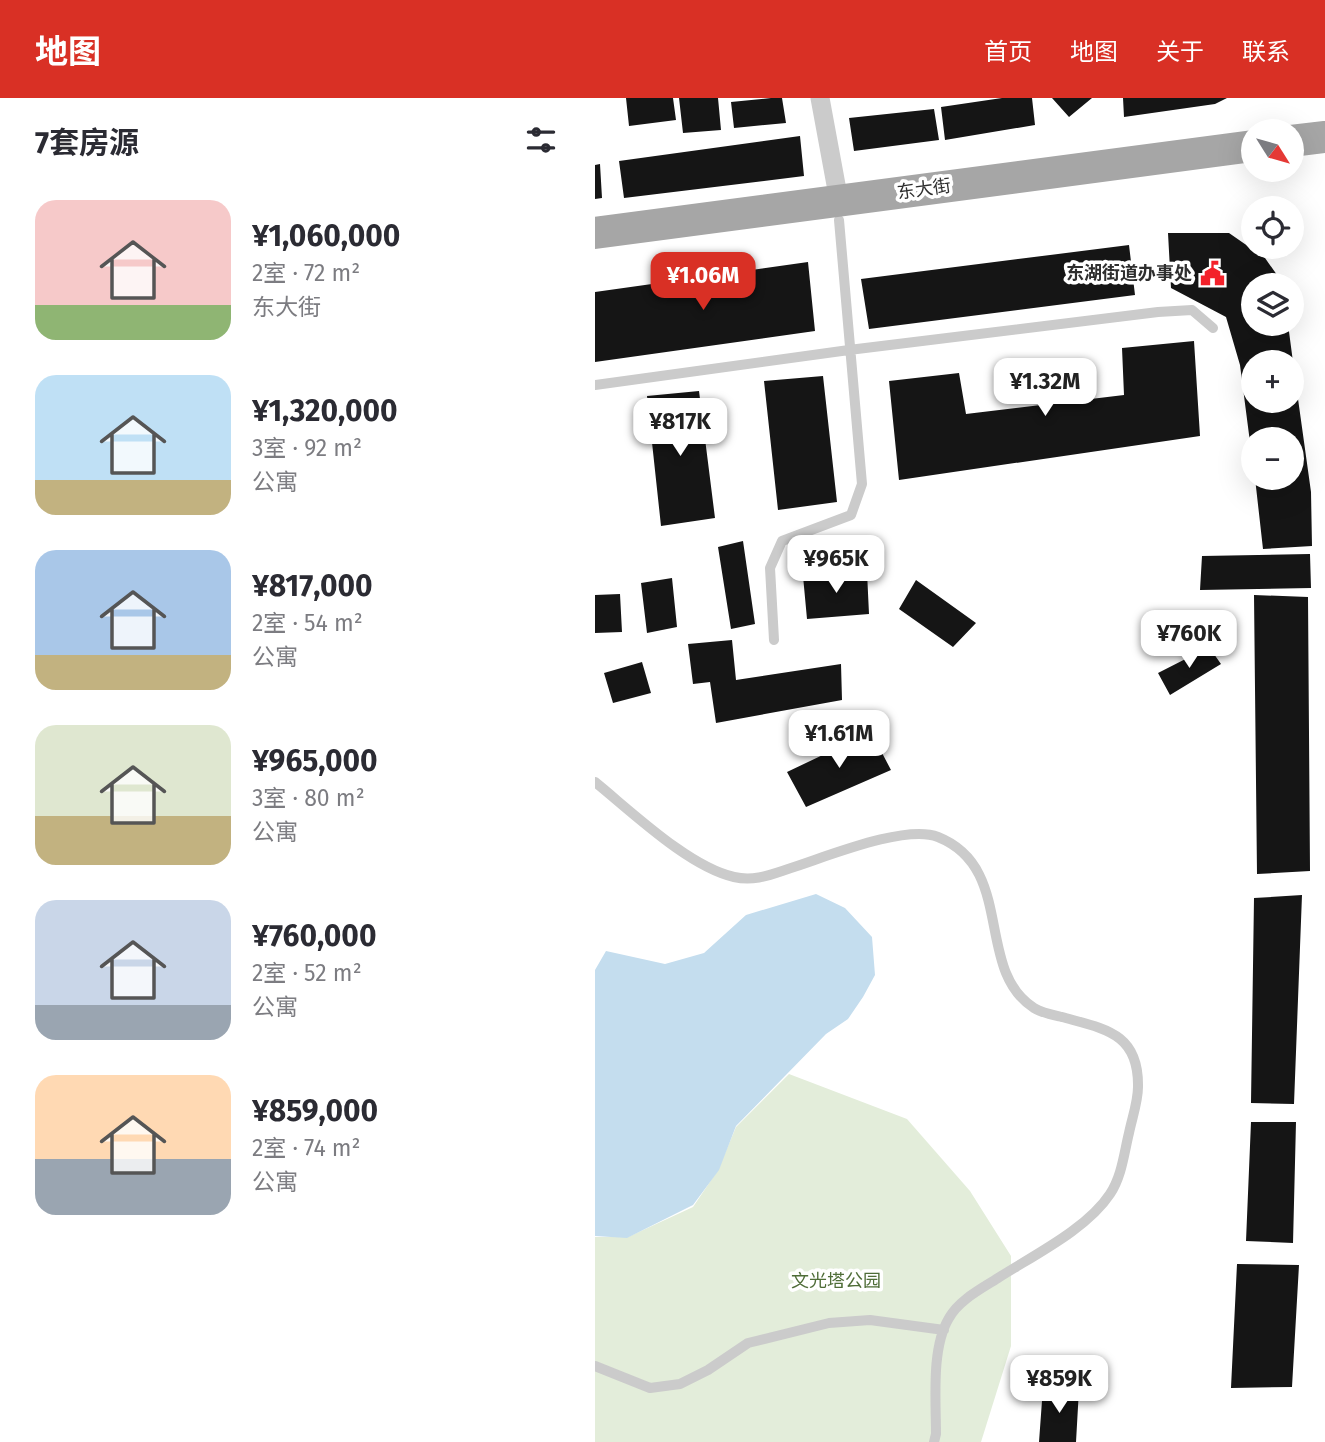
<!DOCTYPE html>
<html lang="zh">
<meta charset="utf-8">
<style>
:root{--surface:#fff;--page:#f2f2f3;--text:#2b2b33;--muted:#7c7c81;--accent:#d93025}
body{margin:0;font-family:"Fira Sans","Noto Sans SC",sans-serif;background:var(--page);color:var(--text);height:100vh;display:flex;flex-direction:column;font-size:26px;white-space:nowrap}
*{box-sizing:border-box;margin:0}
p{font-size:23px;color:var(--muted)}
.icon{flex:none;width:38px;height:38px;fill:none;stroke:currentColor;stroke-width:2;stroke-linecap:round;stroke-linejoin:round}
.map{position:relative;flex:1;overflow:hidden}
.details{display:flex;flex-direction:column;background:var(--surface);width:595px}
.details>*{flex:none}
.needle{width:46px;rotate:127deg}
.fabs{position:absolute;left:646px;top:21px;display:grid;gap:14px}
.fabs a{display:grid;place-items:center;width:63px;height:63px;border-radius:50%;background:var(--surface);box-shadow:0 7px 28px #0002;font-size:35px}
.price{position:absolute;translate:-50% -60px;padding:0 16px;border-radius:14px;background:#fff;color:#222;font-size:23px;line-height:46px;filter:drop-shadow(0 2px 4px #0008)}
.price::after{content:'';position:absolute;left:50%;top:42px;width:21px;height:16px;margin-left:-10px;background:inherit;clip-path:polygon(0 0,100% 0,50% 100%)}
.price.active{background:var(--accent);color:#fff}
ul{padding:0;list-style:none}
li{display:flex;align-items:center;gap:21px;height:175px;padding:0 35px}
li span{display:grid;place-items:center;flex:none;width:196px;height:140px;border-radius:21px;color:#555}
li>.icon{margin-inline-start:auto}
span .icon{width:84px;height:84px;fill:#fffc;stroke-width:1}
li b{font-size:30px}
h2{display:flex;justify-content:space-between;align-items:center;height:84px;padding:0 35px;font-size:30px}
header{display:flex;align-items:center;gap:42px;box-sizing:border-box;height:98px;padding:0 35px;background:var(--accent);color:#fff}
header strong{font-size:33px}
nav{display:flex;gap:38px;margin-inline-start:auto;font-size:24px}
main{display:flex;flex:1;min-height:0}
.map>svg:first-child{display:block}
</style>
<header>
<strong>地图</strong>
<nav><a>首页</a><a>地图</a><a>关于</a><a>联系</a></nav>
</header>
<main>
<section class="details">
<h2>7套房源<svg class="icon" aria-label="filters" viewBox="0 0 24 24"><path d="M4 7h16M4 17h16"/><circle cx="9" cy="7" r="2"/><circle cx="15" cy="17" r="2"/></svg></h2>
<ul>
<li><span style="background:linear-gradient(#f6c9c9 75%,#8fb573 0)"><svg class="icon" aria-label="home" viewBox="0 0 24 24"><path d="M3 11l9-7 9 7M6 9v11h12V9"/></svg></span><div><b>¥1,060,000</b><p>2室 · 72 m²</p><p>东大街</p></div></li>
<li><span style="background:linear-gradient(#bfe0f5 75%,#c2b280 0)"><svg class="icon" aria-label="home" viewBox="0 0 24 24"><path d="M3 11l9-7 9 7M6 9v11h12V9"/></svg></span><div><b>¥1,320,000</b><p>3室 · 92 m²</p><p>公寓</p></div></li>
<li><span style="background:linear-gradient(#a9c7e8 75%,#c2b280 0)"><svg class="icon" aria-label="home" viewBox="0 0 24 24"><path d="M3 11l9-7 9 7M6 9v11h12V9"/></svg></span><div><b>¥817,000</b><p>2室 · 54 m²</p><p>公寓</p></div></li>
<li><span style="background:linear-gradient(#dfe7d0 65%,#c2b280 0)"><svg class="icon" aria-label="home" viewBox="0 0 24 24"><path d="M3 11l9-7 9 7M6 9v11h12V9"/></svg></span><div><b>¥965,000</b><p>3室 · 80 m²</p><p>公寓</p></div></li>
<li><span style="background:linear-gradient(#c9d6e8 75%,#9aa5b1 0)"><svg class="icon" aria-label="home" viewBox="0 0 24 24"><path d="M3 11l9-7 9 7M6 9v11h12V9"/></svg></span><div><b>¥760,000</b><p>2室 · 52 m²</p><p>公寓</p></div></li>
<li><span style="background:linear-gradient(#ffd9b3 60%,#9aa5b1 0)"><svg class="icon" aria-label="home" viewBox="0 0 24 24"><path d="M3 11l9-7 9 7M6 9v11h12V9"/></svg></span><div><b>¥859,000</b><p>2室 · 74 m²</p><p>公寓</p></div></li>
</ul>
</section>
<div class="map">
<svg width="730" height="1344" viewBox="0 0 730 1344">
<rect width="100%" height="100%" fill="#fff"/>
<path fill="#e3edda" d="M194,976L312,1021L375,1093L416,1158V1248L386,1344H0V1139H33L98,1109L123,1072L141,1029Z"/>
<path fill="#c4ddee" d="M221,796L250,810L277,839L280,877L268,899L253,921L231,936L141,1028L124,1072L98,1107L32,1140L0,1138V872L11,853L70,866L109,855L151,817Z"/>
<path fill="#151515" d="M31,0H78L81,22L34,28Z
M84,0H123L126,32L88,35Z
M176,0H187L191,25L139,30L136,4Z
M407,0H437L440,27L350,42L346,9Z
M457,0H497L474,19Z
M528,0H632L620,6L529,19Z
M339,11L344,42L259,53L254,20Z
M205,38L209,78L29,100L24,63Z
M5,66L7,100L0,101V67Z
M573,135H634L670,160L687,184V187H658V226H693L698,264H658V303H696L698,265L716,394L717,448L668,451L660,380H696V341H658L656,352L645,267L631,219L576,190Z
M534,147L540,197L274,231L266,181Z
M213,164L220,233L0,264V194Z
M599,243L605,338L304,382L294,283L364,275L371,316L529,297L527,250Z
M228,278L242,404L183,412L169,283Z
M104,293L120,420L66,428L52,298Z
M148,443L160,526L136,531L123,449Z
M715,456L716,490L605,492L607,458Z
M272,474L274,516L212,521L208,478Z
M77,480L82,529L52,535L46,485Z
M321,482L381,525L358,549L304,511Z
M25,496L27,534L0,535V497Z
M659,497L713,499L715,773L662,776Z
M137,542L141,582L246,566L247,602L121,625L115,584L98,586L93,546Z
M614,549L626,566L575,597L563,575Z
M47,564L56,595L18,605L9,575Z
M276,634L296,672L211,709L192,674Z
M707,797L699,1006L656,1005L659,800Z
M656,1024H701L698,1145L651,1143Z
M642,1166L704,1167L697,1289L636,1290Z
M448,1289L484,1291L481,1344H444Z"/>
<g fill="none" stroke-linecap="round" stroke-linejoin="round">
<path stroke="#cbcbcb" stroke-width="10" d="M0,287L254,252L563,214L597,212L618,230
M179,542L175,470L187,443L256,417L267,386L244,122
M0,684C37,714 94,769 139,779C160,784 177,776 196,770C231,759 310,726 343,739C421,770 379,872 439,910C447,915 458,917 467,919C510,931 544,935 543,989C543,1004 537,1020 534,1035C529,1055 527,1078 515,1096C492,1131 439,1157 403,1180C386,1191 364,1202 354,1220C336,1250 341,1302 341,1336L339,1344
M0,1268L55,1290L85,1286L113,1272L153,1245L234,1225L275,1222L349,1232"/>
<path stroke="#cbcbcb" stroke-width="19" d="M225,0L244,103"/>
<path stroke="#a6a6a6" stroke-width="32" d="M696,43L730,39
M0,135L658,48"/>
</g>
<defs>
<symbol id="civic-bare" viewBox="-9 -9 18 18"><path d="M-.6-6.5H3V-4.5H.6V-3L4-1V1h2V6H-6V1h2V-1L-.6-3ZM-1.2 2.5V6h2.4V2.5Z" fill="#f3212a" stroke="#fff" stroke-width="2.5" paint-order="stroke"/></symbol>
</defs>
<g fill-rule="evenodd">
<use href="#civic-bare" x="600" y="158" width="35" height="35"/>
</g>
<g text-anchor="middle" stroke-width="7" stroke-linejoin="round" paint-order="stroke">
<g font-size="18" fill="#2e2e2e" stroke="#fff">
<text transform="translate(329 91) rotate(-8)" y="6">东大街</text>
</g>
<g font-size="18" font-weight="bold" fill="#2e2e2e" stroke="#fff" text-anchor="end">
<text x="597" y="181">东湖街道办事处</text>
</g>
<g font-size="18" fill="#4f6d38" stroke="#fff">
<text x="241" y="1189">文光塔公园</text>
</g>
</g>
</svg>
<div class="fabs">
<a><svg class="needle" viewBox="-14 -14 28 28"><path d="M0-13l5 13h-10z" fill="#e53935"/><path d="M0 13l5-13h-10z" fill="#7c7c81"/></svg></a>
<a><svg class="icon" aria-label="locate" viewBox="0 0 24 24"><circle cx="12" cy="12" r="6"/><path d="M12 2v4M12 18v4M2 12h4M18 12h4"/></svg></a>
<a><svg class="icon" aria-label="layers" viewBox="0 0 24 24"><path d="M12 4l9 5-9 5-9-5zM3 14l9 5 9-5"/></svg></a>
<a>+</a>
<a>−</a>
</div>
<b class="price active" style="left:108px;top:214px">¥1.06M</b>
<b class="price" style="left:450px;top:320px">¥1.32M</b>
<b class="price" style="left:85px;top:360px">¥817K</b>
<b class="price" style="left:241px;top:497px">¥965K</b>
<b class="price" style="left:594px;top:572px">¥760K</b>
<b class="price" style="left:244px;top:672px">¥1.61M</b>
<b class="price" style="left:464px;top:1317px">¥859K</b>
</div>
</main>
